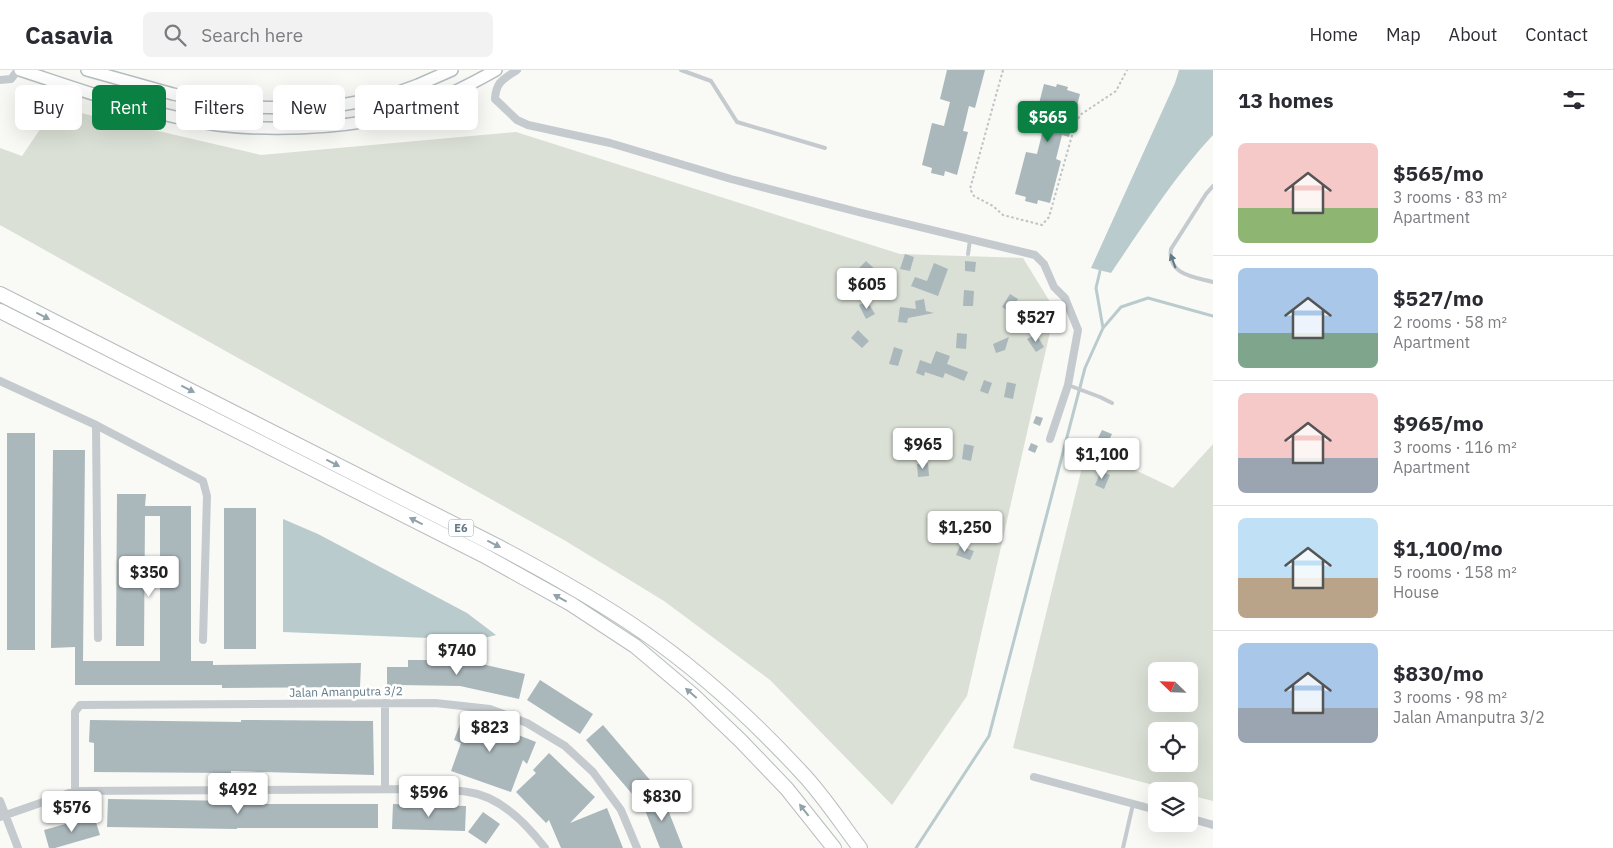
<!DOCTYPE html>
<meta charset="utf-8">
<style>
:root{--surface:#fff;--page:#f2f2f3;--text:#2b2b33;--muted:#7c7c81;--line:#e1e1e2;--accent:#0b8043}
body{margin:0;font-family:"IBM Plex Sans",sans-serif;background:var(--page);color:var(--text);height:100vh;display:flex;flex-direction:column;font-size:19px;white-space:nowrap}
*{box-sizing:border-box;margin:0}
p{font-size:16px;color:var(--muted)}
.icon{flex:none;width:28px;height:28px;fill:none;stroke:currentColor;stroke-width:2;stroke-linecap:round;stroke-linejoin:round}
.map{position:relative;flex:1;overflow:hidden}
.drawer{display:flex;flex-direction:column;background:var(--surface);width:400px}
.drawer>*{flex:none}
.banner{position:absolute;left:15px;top:15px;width:475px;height:45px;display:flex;gap:10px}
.needle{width:32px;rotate:293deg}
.tools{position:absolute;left:1148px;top:592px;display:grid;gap:10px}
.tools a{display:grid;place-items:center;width:50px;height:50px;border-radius:8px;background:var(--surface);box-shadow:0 5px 20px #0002;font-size:25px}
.price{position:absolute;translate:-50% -42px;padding:0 11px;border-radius:5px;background:#fff;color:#222;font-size:16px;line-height:32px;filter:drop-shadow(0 1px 2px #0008)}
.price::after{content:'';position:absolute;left:50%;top:30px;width:15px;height:11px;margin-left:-8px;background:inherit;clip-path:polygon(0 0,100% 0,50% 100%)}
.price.on{background:var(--accent);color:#fff}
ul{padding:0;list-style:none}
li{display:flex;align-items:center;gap:15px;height:125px;padding:0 25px}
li+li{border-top:1px solid var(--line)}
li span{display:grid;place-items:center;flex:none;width:140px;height:100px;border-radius:8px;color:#555}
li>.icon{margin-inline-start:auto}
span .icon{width:60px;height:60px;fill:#fffc;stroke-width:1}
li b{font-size:21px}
h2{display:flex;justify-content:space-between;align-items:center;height:60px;padding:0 25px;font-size:21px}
.pill{padding:0 18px;border-radius:8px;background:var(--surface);box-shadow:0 5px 20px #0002;font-size:18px;line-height:45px}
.pill.on{background:var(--accent);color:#fff}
header{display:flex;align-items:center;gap:30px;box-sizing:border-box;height:70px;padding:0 25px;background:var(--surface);border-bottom:1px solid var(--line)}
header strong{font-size:24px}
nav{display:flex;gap:28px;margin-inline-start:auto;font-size:18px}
.search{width:350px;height:45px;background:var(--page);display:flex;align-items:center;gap:12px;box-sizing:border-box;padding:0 18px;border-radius:8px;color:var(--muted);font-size:19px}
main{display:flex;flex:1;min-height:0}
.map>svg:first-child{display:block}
</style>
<header>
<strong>Casavia</strong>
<div class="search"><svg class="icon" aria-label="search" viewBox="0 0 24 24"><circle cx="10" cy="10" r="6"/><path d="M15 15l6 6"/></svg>Search here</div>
<nav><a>Home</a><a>Map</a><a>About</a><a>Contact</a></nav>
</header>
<main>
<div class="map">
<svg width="1213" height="778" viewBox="0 0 1213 778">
<rect width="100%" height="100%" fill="#f9f9f6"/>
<path fill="#dae0d5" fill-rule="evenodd" d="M55,37L261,85L516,62L900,184L1023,188L1055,240L967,626L892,735L770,610L664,531L564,470L0,155V78L22,86Z
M1213,374V731L1189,725V721H1176L1013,678L1087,377L1173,418ZM1156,601H1189V634H1156ZM1156,661H1189V694H1156Z"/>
<path fill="#bacbcd" d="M1179,0H1213V65C1174,107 1143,156 1111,203L1091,198L1175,13Z
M283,449L318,464L467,543L496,565L477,570L283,562Z"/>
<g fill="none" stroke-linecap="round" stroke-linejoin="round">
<path stroke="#bacbcd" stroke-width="3" d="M1103,258L1121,237L1148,228L1213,246
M916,778L989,666L1085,298L1103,258L1096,218L1100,201"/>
</g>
<path fill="#aab7bb" d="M947,0H985L975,38L969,36L963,61L968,62L957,105L945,101L944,106L931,103L932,98L922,95L932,53L944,56L950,32L940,29Z
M1044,14L1056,17L1057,14L1068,17L1067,20L1080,24L1069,67L1062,65L1056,89L1061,91L1050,133L1038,130L1037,134L1025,131L1026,127L1015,124L1026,82L1037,84L1043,60L1033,57Z
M905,184L914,187L910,201L900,199Z
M866,191L877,201L871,208L859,198Z
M965,191L976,192L975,202L965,201Z
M934,193L948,199L938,226L911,216L915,207L927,211Z
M964,220L974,221L973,236H963Z
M1010,224L1018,229L1010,242L1002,237Z
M924,229L926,241L934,243L908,248L907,253L898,252L900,237L916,239L915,231Z
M867,231L875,244L866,249L859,235Z
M858,260L869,271L862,278L851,268Z
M957,263L967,264L966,279L956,278Z
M1036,264L1044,277L1036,282L1027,269Z
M1009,267L1005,280L996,283L993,274Z
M894,277L903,280L898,296L889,294Z
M936,281L950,286L947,294L968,302L964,311L945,303L943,308L925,302L924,306L916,303L920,290L931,294Z
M984,310L992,313L988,324L980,321Z
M1007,312L1016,314L1013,329L1004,327Z
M1036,346L1043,348L1040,356L1033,353Z
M1102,360L1112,364L1107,374L1097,370Z
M7,363H35V580H7Z
M1031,373L1038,376L1035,383L1028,380Z
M964,374L974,376L971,391L962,389Z
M53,380H85L83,591H160V446H145L144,576H116L117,424H146L145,436H191V591H213V595L361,593L360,617L222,618V615H75V577L51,578Z
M928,393L929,406L918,407L917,394Z
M1101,401L1110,405L1104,419L1095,415Z
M224,438H256V579H224Z
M960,476L974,481L970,490L956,485Z
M408,590H464L525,604L519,629L460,616L400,615V617H387V597H408Z
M540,610L593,644L580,664L527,630Z
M464,644L536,672L527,694L523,690L511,722L451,701L461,673L454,670Z
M90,650L241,652V650L373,651L374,705L231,701V703L94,702V673L89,672Z
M603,655L650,710L633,725L586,670Z
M549,683L595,727L570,753L607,738L623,778H561L549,750L546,753L516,722L536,703L533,700Z
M661,722L683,778H660L641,730Z
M108,729L238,731V734H378V758H237V759L107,757Z
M393,734L466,736L465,761L392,759Z
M483,742L500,754L486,774L468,762Z
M94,746L100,765L55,778H49L44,760Z"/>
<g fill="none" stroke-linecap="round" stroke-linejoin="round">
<defs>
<path id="secondary" d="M20,0C84,21 152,46 218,55C268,61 335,59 384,48C423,38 461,20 496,0
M87,0L173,24L221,34L242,37L303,38L330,37L385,27L418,15L452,0"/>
<path id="highway" d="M0,224L499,477C548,503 597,530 643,562C701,602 754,651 802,703C823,725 841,753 860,778
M0,241L483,485L571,534L635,576L693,625L741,671L787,719L834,778"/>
</defs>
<use href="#secondary" stroke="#b4bdc0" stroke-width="14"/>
<use href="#highway" stroke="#b7bdbf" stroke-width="16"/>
<path stroke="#bec2c4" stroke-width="2" stroke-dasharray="2.5 2.5" stroke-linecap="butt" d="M1003,0L970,119L974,126L993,136L1003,145L1042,155L1049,147L1075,55L1080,45L1116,21L1127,0"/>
<path stroke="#c4cacd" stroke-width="4" d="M681,0L711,11L737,52L825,78
M1213,116L1206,124L1171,179C1167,205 1195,207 1213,212
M968,184L970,170
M1068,315L1100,327L1112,333
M1123,778L1133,734"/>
<path stroke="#c4cacd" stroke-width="8" d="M517,0C504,9 496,11 495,29L517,50L528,55L610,73L731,109L862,143L1035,185L1044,194L1054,217L1065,228L1078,260L1068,315L1050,369
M0,10L11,9L18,0
M0,311L96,355L203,411L207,426L203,570
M96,355L98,568
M1034,707L1156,740
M385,718V633
M75,721V642L80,635L435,633L490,639L527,653L565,676L593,702L621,740L637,778
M0,731L18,778
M0,747L75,721L433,719C445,720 457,720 468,722C500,726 526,753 545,778
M1189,748L1213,755"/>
<use href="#secondary" stroke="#fff" stroke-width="11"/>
<use href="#highway" stroke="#fff" stroke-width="14"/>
</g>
<defs><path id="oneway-solid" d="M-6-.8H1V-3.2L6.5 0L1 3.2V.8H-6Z" transform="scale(1.25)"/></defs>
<use fill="#617a85" href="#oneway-solid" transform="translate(1173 191) rotate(-110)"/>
<g fill="#90a2aa">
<use href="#oneway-solid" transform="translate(43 246) rotate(27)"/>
<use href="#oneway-solid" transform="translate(188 319) rotate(27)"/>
<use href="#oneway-solid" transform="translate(333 393) rotate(27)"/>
<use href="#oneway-solid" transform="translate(416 451) rotate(-153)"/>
<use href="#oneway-solid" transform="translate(494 474) rotate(27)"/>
<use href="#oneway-solid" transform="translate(560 528) rotate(-151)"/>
<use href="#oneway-solid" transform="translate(691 623) rotate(-139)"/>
<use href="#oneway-solid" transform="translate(804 740) rotate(-128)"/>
</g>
<g text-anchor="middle" stroke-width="5" stroke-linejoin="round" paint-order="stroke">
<rect fill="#fff" stroke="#90a2aa" stroke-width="1" x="448.5" y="449.5" width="25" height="17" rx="4"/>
<g font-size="11" font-weight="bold" fill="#617a85">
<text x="461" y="462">E6</text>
</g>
<g font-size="12" fill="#617a85" stroke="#fff">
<text transform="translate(346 622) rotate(-1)" y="4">Jalan Amanputra 3/2</text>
</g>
</g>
</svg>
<div class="tools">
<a><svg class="needle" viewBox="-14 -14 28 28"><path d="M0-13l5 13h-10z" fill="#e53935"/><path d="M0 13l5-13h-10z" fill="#7c7c81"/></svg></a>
<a><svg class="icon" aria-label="locate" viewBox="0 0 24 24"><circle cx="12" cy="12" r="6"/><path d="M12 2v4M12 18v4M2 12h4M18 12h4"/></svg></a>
<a><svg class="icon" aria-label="layers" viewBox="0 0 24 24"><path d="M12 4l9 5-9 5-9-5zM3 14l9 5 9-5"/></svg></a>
</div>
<b class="price on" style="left:1048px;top:73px">$565</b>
<b class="price" style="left:867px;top:240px">$605</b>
<b class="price" style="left:1036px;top:273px">$527</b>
<b class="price" style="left:923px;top:400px">$965</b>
<b class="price" style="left:1102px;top:410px">$1,100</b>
<b class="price" style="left:965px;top:483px">$1,250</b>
<b class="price" style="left:149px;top:528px">$350</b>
<b class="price" style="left:457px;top:606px">$740</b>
<b class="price" style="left:490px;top:683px">$823</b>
<b class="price" style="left:238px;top:745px">$492</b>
<b class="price" style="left:429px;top:748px">$596</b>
<b class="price" style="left:662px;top:752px">$830</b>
<b class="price" style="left:72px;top:763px">$576</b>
<div class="banner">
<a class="pill">Buy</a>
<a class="pill on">Rent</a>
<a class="pill">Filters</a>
<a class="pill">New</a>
<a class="pill">Apartment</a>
</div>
</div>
<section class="drawer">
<h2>13 homes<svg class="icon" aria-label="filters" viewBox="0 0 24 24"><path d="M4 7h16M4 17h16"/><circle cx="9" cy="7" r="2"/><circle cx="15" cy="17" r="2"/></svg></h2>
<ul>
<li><span style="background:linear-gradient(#f6c9c9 65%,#8fb573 0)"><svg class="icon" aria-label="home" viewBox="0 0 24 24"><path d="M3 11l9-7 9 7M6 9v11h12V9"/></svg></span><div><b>$565/mo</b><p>3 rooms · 83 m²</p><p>Apartment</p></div></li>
<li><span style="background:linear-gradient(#a9c7e8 65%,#7fa58c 0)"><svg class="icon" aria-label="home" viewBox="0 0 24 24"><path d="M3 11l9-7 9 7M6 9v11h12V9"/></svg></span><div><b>$527/mo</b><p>2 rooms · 58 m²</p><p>Apartment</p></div></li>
<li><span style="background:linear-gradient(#f6c9c9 65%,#9aa5b1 0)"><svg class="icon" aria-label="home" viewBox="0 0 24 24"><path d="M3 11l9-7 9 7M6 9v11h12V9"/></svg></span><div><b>$965/mo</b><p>3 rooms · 116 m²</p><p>Apartment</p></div></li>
<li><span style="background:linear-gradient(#bfe0f5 60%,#b9a48a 0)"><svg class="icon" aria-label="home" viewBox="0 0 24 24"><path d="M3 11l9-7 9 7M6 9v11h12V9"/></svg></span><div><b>$1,100/mo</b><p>5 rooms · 158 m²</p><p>House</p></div></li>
<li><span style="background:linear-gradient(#a9c7e8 65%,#9aa5b1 0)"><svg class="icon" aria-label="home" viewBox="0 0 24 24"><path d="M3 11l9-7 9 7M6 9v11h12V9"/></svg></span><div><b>$830/mo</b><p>3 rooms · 98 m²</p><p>Jalan Amanputra 3/2</p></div></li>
</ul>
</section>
</main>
